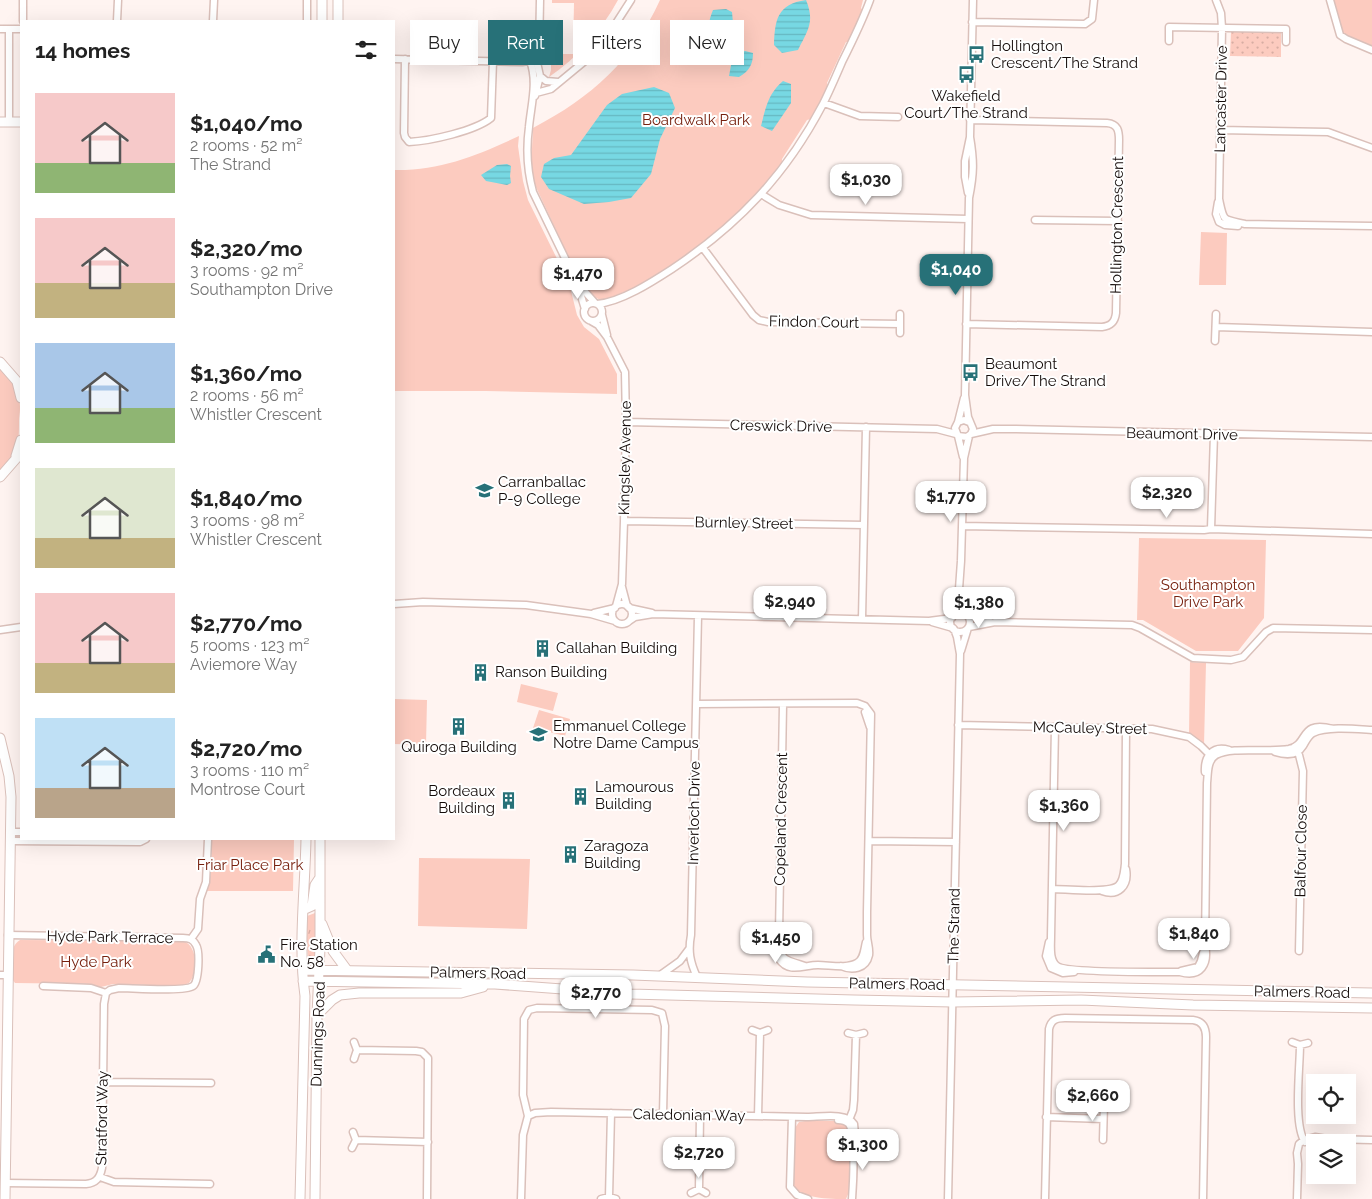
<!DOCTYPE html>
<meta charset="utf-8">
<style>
:root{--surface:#fff;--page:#f2f2f2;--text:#222;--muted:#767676;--accent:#277178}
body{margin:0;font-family:Raleway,sans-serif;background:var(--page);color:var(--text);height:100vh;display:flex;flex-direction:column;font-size:19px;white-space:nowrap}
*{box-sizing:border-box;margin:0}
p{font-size:16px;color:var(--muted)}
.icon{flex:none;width:28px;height:28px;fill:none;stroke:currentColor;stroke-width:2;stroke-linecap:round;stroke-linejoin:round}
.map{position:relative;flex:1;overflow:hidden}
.details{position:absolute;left:20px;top:20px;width:375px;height:820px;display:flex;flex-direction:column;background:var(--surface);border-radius:0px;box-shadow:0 5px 20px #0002}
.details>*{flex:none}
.hud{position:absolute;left:410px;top:20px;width:475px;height:45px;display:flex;gap:10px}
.fabs{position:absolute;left:1306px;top:1074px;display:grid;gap:10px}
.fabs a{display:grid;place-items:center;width:50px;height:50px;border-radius:0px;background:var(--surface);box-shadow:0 5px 20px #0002;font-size:25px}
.price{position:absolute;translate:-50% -42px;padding:0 11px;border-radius:10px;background:#fff;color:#222;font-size:16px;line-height:32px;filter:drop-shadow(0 1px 2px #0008)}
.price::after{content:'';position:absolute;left:50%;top:30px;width:15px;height:11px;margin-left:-8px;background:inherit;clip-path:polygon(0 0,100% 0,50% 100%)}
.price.active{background:var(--accent);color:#fff}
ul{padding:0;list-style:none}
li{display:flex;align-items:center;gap:15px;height:125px;padding:0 15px}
li span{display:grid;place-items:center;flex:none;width:140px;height:100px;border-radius:0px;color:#555}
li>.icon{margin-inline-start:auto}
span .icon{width:60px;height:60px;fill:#fffc;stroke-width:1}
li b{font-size:21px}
h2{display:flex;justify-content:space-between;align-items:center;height:60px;padding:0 15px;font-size:21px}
.pill{padding:0 18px;border-radius:0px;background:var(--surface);box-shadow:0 5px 20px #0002;font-size:18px;line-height:45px}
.pill.active{background:var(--accent);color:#fff}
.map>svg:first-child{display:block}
</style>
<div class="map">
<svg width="1372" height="1199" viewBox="0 0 1372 1199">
<defs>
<pattern id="grass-tufts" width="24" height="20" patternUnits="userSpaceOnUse" patternTransform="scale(1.25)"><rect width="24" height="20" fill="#fccbbf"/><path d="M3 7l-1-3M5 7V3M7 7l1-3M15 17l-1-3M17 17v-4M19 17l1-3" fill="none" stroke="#d7ada3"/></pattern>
<pattern id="garden-dots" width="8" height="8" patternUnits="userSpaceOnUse" patternTransform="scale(1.25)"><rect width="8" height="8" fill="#fccbbf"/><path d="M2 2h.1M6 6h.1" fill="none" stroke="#d7ada3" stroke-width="1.8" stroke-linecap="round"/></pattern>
<pattern id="water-rules" width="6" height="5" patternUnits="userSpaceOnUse" patternTransform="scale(1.25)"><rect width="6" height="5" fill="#77d8e3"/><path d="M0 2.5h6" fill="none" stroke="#66b8c1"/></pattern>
</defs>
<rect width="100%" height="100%" fill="#fff4f1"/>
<path fill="url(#grass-tufts)" d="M315,913V958H308L307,943V916Z"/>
<path fill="#fccbbf" d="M552,0H618C601,31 578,57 549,77L551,70V54H573L574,3H552Z
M660,0H863L861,8L863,11L849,42H846L827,83L828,86L811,119L807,120L782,159V163C746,210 683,265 629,290C619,294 610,299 600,300L588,293L582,286L535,185L531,169L533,128C592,97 632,61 660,0Z
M1332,0H1372V46L1348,36L1342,32Z
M519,136L518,146L523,181L528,200L569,283L577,315L584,327L599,339L617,374V394L486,391H394V170C440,171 478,155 519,136Z
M1201,232L1227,233L1226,285H1199Z
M0,368C10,379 21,393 20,409C20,413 19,417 19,421C19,446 18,452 0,470Z
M1139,538L1266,540L1264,618L1238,651H1196L1143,620H1137Z
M1190,662L1206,663L1204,745L1189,735Z
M521,684L558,693L553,711L517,702Z
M394,699L427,700L426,745L394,744Z
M539,710L570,719L565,736L533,728Z
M212,839H294L293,891H207L211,872Z
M419,858L530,859L527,929L418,926Z
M20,940L183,941C198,945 198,973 189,983L181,986L113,984L101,987L90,984L15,983L12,979C13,966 8,947 20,940Z
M805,1121H837C845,1122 847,1126 850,1134L849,1192L846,1199C832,1199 796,1199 793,1183L795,1128L799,1122Z"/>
<path fill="url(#garden-dots)" d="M1231,31L1281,32V57L1230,56Z"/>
<path fill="url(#water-rules)" d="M806,0C815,22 808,30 798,50L782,53L774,45C775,20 777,4 806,0Z
M726,9L732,12L733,23L729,32L719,37C706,29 708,23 713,10Z
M745,51L753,53C753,65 749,71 739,77L729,76L733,55Z
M783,81L791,84V103L772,131L761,126C766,107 768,94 783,81Z
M654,87L669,93L675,108L660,139L651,174L631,198L609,202L584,204L549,189L541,177L544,164L554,158L571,155L607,105L622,94Z
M507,164L511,166L510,176L511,183L507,185L486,181L481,175L497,165Z"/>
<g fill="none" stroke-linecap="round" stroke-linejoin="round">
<defs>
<path id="minor" d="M1216,0L1221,13L1222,28L1219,199C1224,222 1222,219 1245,224L1372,226
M1330,0L1340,35L1346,39L1372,50
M23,21V0
M117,21L118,0
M213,21L214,0
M307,21V0
M972,22L1085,24L1092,19L1094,0
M0,29H21
M1169,41V27L1286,29V42
M394,59L522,62L534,60L539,52L540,0
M405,59L404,133L405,137L409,142C430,141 475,131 491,118L493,61
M530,61C538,82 531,105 529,127C526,149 527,170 533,192L577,283L585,309
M540,76L546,81L558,82
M536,93L551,89L591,56L604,42L631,0
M535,96L540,76L536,58
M824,103L860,116L898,117
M9,122V29
M1220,130L1328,132L1372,148
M968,193L965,177V161L970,137L973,0
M761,194L779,205L811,215L968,219
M1218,202L1216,214L1219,222L1225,225L1238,226
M1035,220L1118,221
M703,248L753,315L759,320L768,322L900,324
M580,286L595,303
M584 312a9 9 0 1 1 18 0a9 9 0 1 1-18 0Z
M597,304C621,302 652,282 672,269C738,225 786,175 823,104C830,90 836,76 842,62C852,42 862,22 870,0
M900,314V333
M602,315L607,335
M591,321L598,325L607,337L625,372L626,422L624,521L622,584L616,606
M966,324L1102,327C1111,326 1115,322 1116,313L1119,140C1119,131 1118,124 1107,123L970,120
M1216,327L1372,332
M1215,341L1216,314
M626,422L937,429L956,434
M958,422L964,398
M969,422L964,420L958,422L955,428L958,436L967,437L971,434L973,429L968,417L965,395L969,198C974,173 974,161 970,137
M971,434L993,429H1013L1372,437
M958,436L963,457
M624,521L864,525
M962,526L1204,530L1211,529L1372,534
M1211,529L1214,434
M622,587L627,606
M960,592L962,606L966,615
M394,604L423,602L526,605L591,614L615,621
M612 614a10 10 0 1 1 20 0a10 10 0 1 1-20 0Z
M629,608L652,613
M950 622a10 10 0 1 1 20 0a10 10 0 1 1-20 0Z
M594,613L615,608
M967,615L989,620
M953,616L959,589L961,561L964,458L969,436
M862,619L866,427
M629,621L635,617L653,614L929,621L952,618
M932,622L953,628
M969,627L995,622L1132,625L1140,628L1193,658L1231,660L1243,657L1266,632L1273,628L1372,630
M0,630L21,627
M961,651L968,628
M696,704L857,703L865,706L871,714L867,912C867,919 867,927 867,935C867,942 870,948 869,955C866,969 852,971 841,966
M783,705L779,933C782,961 779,958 805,966
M865,712L870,727
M958,725L1152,729L1189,737L1201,746L1212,757
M1055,727L1051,937C1051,946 1049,960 1057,966C1066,973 1162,972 1180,972C1201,978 1209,964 1205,945L1207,783C1208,774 1207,760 1216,755C1232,746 1268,753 1289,749C1310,744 1298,720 1333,729
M1294,747L1299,755L1303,771L1299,951
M1275,752C1285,755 1297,756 1303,746C1306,741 1308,736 1313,733C1327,726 1356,729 1372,730
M1205,772C1204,757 1212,745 1229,750
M10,832H21
M10,841L140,842L146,839
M869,841L956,842
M1052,889C1066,889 1107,894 1118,886C1124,881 1124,871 1125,864L1126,729
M1102,891C1118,897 1129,886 1126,869
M8,935L183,938C189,938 193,939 196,945C200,951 199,982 193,986C185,992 132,988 119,988L110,990L106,993
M191,939L198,929L200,899L206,882L208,839
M778,941C776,948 776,953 779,959C789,974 804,965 818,965C830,965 846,969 857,963C864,959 864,950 866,942
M1049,942L1046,956L1051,968L1063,973L1074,972
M1181,971L1198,967L1201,961L1205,945
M0,975H8
M659,976L680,961L689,949
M697,977C690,962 688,951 691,935L698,616
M43,986L91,988L106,993
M752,1030L760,1033L768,1030
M848,1033L856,1035L864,1033
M354,1042L357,1050L354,1059
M1292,1042L1300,1045L1308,1043
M1300,1045C1300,1067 1293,1125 1305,1142
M357,1050L416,1051L422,1052L428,1058L427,1199
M102,1082L211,1083
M528,1116L535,1113L551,1112L807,1117C820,1117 847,1112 854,1124L855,1134L853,1143
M528,1116L523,1095L524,1019L529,1010L537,1008L652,1010L662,1013L665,1026L663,1114
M758,1116L760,1033
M792,1117L790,1187L797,1195L808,1199
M1046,1117L1103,1119
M838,1120C843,1120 846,1121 849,1124C856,1134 853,1185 852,1199
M849,1120L853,1110L854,1100L856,1035
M356,1140L428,1142
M1103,1140L1104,1104
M352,1148L356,1140L353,1132
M100,1177L114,1182L210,1184
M5,1183L86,1184C96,1183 100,1178 102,1168L104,1004L106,993
M699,1189L700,1115
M691,1193L699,1189L706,1193
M609,1197L611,1113
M521,1199L523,1135L528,1116
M601,1199L609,1197L616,1199
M948,1199L960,654L957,637L954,629
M1045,1199L1049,1029C1051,1020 1056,1018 1065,1018L1193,1020C1202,1021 1206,1027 1206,1037L1203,1199
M1297,1199L1298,1164L1297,1153L1299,1144L1304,1140L1315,1137L1327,1139L1372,1140"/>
<path id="tertiary" d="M0,122H21
M0,362L21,386
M17,382L21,398
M16,456L21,440
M0,477L21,453
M0,738L9,776L11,797L5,1199"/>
<path id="secondary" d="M322,21V0
M338,21V0
M303,910L312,906L315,885L319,879
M322,924L333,951L347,970
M303,970L633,975L807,982L1372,993
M303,981L495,984L630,994L854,1000L953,1002L1081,1000L1193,1005L1372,1008
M317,1015L332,1000L340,995L359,993H461L483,987
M300,1199L305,996C298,945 305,891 306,839
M315,1199L317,1015L320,948V839"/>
</defs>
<use href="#minor" stroke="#dac0ba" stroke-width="9"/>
<use href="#tertiary" stroke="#dac0ba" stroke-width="11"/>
<use href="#secondary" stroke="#dac0ba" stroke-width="11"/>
<use href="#minor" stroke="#fff" stroke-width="6"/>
<use href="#tertiary" stroke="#fff" stroke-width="9"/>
<use href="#secondary" stroke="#fff" stroke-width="9"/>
</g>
<defs>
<symbol id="bus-bare" viewBox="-9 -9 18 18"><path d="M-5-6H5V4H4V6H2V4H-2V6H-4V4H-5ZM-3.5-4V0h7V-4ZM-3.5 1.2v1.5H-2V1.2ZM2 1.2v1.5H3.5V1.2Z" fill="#277178" stroke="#fff" stroke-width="2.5" paint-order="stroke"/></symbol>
<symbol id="school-bare" viewBox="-9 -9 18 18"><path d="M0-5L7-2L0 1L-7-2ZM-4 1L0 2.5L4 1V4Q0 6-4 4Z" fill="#277178" stroke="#fff" stroke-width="2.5" paint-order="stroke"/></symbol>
<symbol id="building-bare" viewBox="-9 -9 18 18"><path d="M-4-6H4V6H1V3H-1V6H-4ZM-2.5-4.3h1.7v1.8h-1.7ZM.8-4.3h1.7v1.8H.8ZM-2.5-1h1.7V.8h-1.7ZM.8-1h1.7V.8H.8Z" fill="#277178" stroke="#fff" stroke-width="2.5" paint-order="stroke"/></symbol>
<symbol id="civic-bare" viewBox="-9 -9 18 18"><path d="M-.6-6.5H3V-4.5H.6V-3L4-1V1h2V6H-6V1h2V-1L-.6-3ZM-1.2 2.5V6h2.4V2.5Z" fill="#277178" stroke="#fff" stroke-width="2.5" paint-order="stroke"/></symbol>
</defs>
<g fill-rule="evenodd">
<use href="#bus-bare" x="964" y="42" width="25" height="25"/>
<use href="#bus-bare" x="954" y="62" width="25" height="25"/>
<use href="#bus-bare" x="958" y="360" width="25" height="25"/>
<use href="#school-bare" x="472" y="478" width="25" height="25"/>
<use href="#building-bare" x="530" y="636" width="25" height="25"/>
<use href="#building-bare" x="468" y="660" width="25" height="25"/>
<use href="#building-bare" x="446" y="714" width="25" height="25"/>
<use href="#school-bare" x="526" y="722" width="25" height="25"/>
<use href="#building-bare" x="568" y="784" width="25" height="25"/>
<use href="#building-bare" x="496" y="788" width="25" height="25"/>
<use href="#building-bare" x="558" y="842" width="25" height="25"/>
<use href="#civic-bare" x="254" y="942" width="25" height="25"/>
</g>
<g text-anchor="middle" stroke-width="4" stroke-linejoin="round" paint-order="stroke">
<g font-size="15" fill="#150c0a" stroke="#fff" text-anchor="start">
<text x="991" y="51">Hollington<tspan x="991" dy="17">Crescent/The Strand</tspan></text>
<text x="966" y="101" text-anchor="middle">Wakefield<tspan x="966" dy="17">Court/The Strand</tspan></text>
<text x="985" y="369">Beaumont<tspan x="985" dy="17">Drive/The Strand</tspan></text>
<text x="498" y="487">Carranballac<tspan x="498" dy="17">P-9 College</tspan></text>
<text x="556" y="653">Callahan Building</text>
<text x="495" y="677">Ranson Building</text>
<text x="553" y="731">Emmanuel College<tspan x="553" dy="17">Notre Dame Campus</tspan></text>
<text x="459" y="752" text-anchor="middle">Quiroga Building</text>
<text x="595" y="792">Lamourous<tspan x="595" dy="17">Building</tspan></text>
<text x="495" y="796" text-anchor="end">Bordeaux<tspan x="495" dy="17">Building</tspan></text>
<text x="584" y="851">Zaragoza<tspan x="584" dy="17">Building</tspan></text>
<text x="280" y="950">Fire Station<tspan x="280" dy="17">No. 58</tspan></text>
</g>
<g font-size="15" fill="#150c0a" stroke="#fff">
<text transform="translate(1221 99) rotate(-89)" y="5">Lancaster Drive</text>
<text transform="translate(1117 225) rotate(-89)" y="5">Hollington Crescent</text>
<text transform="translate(814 322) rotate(1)" y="5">Findon Court</text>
<text transform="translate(781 426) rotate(1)" y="5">Creswick Drive</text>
<text transform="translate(1182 434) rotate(1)" y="5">Beaumont Drive</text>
<text transform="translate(625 458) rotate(-89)" y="5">Kingsley Avenue</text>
<text transform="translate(744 523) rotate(1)" y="5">Burnley Street</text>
<text transform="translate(1090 728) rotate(1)" y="5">McCauley Street</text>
<text transform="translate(694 813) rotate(-89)" y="5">Inverloch Drive</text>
<text transform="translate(781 819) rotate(-89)" y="5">Copeland Crescent</text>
<text transform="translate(1301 851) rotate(-89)" y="5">Balfour Close</text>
<text transform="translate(954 926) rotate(-89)" y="5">The Strand</text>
<text transform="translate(110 937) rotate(1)" y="5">Hyde Park Terrace</text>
<text transform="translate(478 973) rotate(1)" y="5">Palmers Road</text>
<text transform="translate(897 984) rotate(1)" y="5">Palmers Road</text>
<text transform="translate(1302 992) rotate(1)" y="5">Palmers Road</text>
<text transform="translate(318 1034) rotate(-88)" y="5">Dunnings Road</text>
<text transform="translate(689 1115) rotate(1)" y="5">Caledonian Way</text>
<text transform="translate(102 1118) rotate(-89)" y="5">Stratford Way</text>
</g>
<g font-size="15" fill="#77210e" stroke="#fff">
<text x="696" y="125">Boardwalk Park</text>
<text x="1208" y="590">Southampton<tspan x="1208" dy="17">Drive Park</tspan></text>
<text x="250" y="870">Friar Place Park</text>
<text x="96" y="967">Hyde Park</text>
</g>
</g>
</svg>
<div class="fabs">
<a><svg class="icon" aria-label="locate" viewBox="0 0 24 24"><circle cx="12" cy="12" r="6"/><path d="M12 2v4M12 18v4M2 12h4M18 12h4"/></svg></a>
<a><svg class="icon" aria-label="layers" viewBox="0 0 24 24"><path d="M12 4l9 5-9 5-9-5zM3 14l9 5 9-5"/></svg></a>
</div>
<b class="price" style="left:866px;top:206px">$1,030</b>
<b class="price active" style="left:956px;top:296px">$1,040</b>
<b class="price" style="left:578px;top:300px">$1,470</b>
<b class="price" style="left:1167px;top:519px">$2,320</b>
<b class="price" style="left:951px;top:523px">$1,770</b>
<b class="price" style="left:790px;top:628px">$2,940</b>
<b class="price" style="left:979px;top:629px">$1,380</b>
<b class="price" style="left:1064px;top:832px">$1,360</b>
<b class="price" style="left:1194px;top:960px">$1,840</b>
<b class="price" style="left:776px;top:964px">$1,450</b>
<b class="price" style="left:596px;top:1019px">$2,770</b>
<b class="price" style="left:1093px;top:1122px">$2,660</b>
<b class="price" style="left:863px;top:1171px">$1,300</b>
<b class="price" style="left:699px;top:1179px">$2,720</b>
<div class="hud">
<a class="pill">Buy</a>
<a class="pill active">Rent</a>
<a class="pill">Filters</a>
<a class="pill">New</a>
</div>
<section class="details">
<h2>14 homes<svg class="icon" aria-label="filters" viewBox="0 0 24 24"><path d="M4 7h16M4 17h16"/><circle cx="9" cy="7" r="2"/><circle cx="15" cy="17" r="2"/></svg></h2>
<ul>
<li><span style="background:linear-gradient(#f6c9c9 70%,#8fb573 0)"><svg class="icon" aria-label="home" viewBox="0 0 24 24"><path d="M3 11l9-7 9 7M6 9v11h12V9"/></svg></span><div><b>$1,040/mo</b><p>2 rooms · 52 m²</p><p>The Strand</p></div></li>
<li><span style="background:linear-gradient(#f6c9c9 65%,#c2b280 0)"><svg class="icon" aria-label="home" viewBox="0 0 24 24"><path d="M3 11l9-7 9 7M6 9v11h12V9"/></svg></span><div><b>$2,320/mo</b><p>3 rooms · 92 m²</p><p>Southampton Drive</p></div></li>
<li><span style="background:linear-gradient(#a9c7e8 65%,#8fb573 0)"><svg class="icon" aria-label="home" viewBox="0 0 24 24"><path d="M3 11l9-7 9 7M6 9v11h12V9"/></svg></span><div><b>$1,360/mo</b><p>2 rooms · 56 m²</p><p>Whistler Crescent</p></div></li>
<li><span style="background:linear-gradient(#dfe7d0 70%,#c2b280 0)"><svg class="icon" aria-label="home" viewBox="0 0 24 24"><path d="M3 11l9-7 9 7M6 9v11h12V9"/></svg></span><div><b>$1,840/mo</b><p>3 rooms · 98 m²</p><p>Whistler Crescent</p></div></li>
<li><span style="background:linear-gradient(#f6c9c9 70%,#c2b280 0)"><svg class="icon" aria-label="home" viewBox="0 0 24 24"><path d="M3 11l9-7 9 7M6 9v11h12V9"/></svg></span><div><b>$2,770/mo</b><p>5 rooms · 123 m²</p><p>Aviemore Way</p></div></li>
<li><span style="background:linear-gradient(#bfe0f5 70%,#b9a48a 0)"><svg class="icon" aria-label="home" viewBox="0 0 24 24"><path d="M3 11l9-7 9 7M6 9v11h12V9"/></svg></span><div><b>$2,720/mo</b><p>3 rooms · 110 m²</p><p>Montrose Court</p></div></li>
</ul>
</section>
</div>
